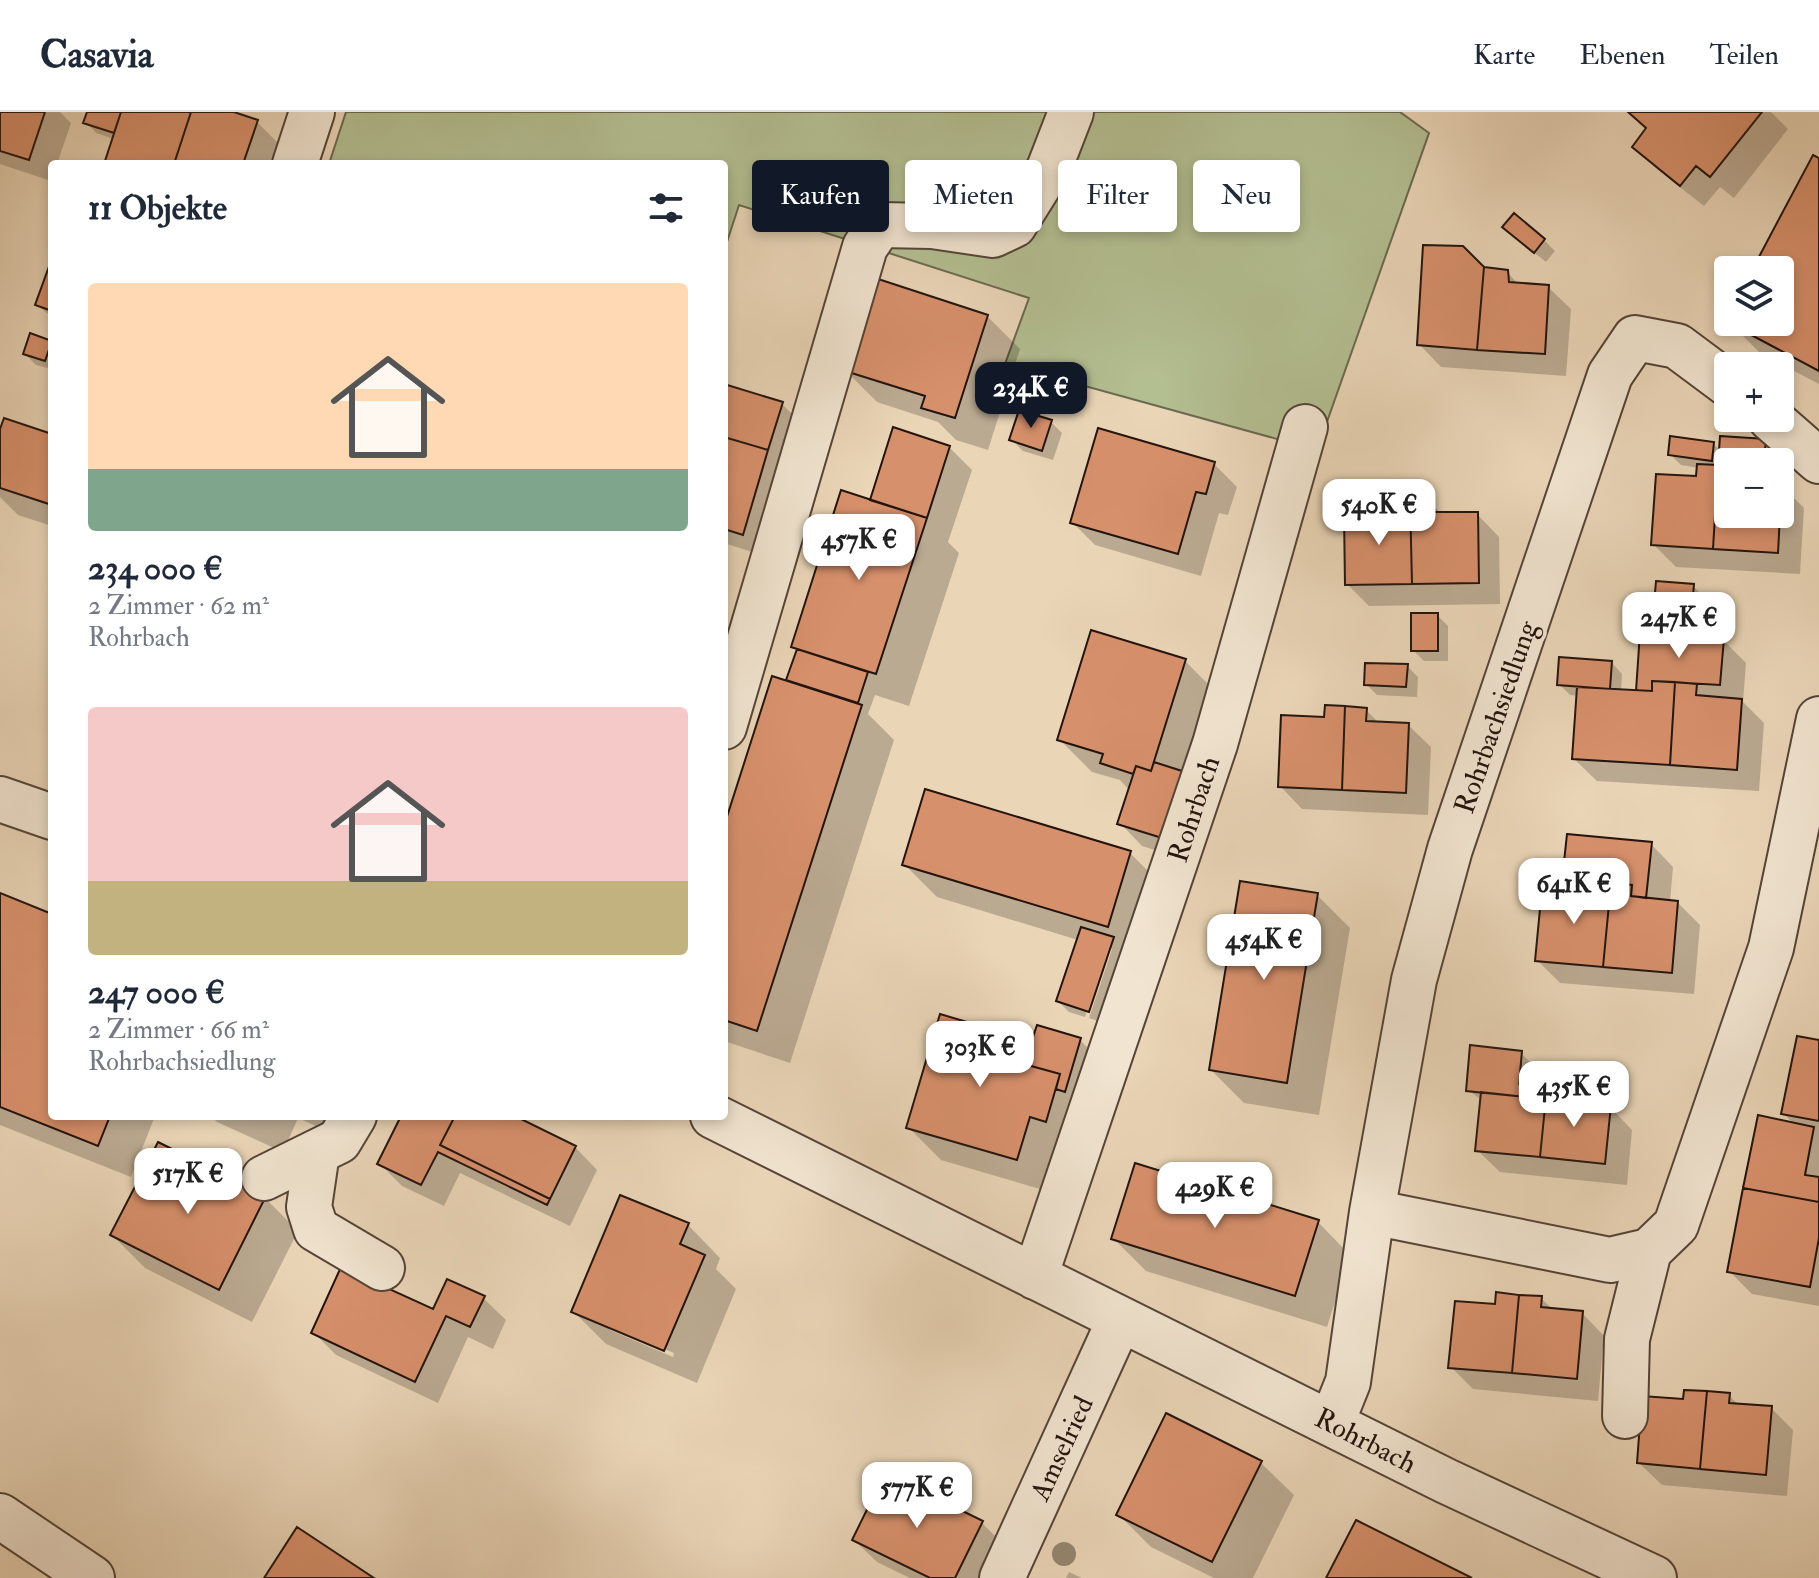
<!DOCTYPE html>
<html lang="de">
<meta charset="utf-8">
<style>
:root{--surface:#fff;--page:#f6f6f7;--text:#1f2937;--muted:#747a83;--line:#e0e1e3;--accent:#111827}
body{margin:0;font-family:"IM FELL Double Pica",serif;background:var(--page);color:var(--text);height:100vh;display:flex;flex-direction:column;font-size:30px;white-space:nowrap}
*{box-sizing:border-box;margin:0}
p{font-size:26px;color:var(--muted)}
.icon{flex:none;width:44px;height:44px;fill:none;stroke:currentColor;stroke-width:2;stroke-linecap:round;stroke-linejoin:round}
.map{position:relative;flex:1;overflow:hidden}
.panel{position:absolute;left:48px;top:48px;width:680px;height:960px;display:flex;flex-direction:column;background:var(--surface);border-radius:8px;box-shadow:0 4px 12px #0003}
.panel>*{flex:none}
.top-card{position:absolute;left:752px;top:48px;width:760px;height:72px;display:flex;gap:16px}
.buttons{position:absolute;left:1714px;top:144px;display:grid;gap:16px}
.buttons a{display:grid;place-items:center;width:80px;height:80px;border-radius:8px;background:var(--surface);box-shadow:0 4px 12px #0003;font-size:40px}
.price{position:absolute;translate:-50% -68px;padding:0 18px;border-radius:16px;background:#fff;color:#222;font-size:26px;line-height:52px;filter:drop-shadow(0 2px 4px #0008)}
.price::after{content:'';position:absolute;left:50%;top:48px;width:24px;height:18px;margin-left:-12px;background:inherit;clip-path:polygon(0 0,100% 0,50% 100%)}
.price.on{background:var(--accent);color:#fff}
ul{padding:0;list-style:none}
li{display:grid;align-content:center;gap:16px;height:424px;padding:0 40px}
li span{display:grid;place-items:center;height:248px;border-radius:8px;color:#555}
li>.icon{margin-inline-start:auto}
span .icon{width:144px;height:144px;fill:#fffc;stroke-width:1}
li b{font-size:34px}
h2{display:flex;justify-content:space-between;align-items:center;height:96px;padding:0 40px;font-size:34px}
.chip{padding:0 28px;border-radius:8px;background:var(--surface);box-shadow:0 4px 12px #0003;font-size:28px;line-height:72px}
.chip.on{background:var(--accent);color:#fff}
header{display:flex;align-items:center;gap:48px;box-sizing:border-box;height:112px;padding:0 40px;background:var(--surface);border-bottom:2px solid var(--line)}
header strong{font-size:38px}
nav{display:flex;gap:44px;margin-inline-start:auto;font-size:28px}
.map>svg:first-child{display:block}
</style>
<header>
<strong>Casavia</strong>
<nav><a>Karte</a><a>Ebenen</a><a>Teilen</a></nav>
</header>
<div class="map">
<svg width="1819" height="1466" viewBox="0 0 1819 1466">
<rect width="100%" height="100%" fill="#ead5b7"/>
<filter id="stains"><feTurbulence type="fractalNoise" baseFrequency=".0025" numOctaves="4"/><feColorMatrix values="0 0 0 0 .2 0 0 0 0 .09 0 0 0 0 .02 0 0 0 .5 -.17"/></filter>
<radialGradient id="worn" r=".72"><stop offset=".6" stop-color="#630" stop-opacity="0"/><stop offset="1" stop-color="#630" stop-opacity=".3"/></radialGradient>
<path fill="#b3be91" stroke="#6b6950" stroke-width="2" d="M346,0H1400L1429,21L1317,338L1005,252L1029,186L739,93L724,139V52H329Z"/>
<path fill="#0003" fill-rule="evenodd" d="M0,0H60L71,11L57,52H52L51,69L0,52Z
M89,0H227L257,10L279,32L273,52H106L114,27L96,21L86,10Z
M1631,0H1771L1788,17L1734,86L1720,75L1704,94L1657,57L1635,34L1647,18Z
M1819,48V272L1760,241L1729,210H1780V158H1754Z
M1516,126L1544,128L1555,139L1546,150Z
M52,151V205L37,193Z
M1483,157L1507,160L1519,173L1548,175L1571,197L1566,264L1441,255L1419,232Z
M987,204L1020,237L988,338L956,328L938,310L877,290L844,257Z
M51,230L52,257L36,253L25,242Z
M724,275L782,292L804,314L765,444L724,431Z
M1051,310L1062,321L1053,348L1023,339L1012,328Z
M0,323L52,324V414L18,403L0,385Z
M1765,329L1776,340L1775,350H1728V402H1780L1781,373L1804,396L1800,462L1676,455L1654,433L1698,366L1699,356L1681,353L1670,342L1713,332L1721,339Z
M949,335L972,358L948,430L959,441L909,594L875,583L868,602L894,628L790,951L724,929V721L794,573L788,568L798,539L793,534L877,392Z
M1214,352L1237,375L1228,403L1219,401L1201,464L1095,433L1072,410Z
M1429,390L1442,402H1477L1499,425L1500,492L1369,494L1347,472L1393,404Z
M1693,474L1704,485L1701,517L1666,514L1655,503Z
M1437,503L1448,514V549H1424L1413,538Z
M1093,521L1185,549L1218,582L1184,747L1142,734L1120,711L1130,679L1120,668L1092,660L1059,627Z
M1723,528L1746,551L1743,590L1764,611L1759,679L1597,669L1574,647L1579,584L1570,583L1559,572L1611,550L1622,562L1621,580L1638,581Z
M1407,554L1418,565L1417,585L1377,583L1366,572Z
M1366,598L1380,612L1408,613L1431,635L1428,703L1302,697L1280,674L1326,607Z
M1651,732L1673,755L1670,790L1678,791L1700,813L1694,882L1560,871L1537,848L1589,782L1590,773L1566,750Z
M1130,741L1163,774L1100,910L1089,906L1112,837H1108L1085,905L1069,900L1058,889L1078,828L937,785L904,752Z
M1317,783L1350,816L1319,1003L1244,991L1211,958Z
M0,784L52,804V1004H155L131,1065L0,1013Z
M1080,928L1091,939L1050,1080L941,1048L908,1015L1030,931L1032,933Z
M1819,930V1194L1752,1182L1730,1160L1795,1013L1783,1001Z
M1521,941L1532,952L1530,975L1568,979L1580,992L1610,995L1632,1018L1627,1073L1500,1060L1477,1038L1483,989L1468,978Z
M211,1004H336L329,1020L298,1006L283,1040L217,1010Z
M403,1004H509L575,1035L597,1058L570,1114L460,1061L444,1094L402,1074L380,1052Z
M265,1086L298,1119L252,1210L145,1156L112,1123Z
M1318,1110L1350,1143L1327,1215L1146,1159L1113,1126Z
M688,1113L720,1146L716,1157L736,1177L697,1271L606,1232L573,1199ZM610,1214L674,1241L673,1245L610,1218Z
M483,1186L506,1208L493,1237L468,1225L438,1291L336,1243L313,1220L434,1200Z
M1541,1186L1553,1198L1582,1201L1604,1224L1598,1289L1473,1277L1451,1255L1497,1194Z
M1729,1283L1739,1294L1771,1296L1793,1318L1787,1384L1662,1373L1639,1351L1685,1289Z
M1261,1351L1294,1383L1253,1466H1214L1151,1435L1118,1402Z
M981,1410L1004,1433L988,1466H910L877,1450L854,1428Z
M1069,1460L1082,1466H1066Z"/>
<path fill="#d7906c" stroke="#23140e" stroke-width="2" d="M0,0H45L29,48L0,39Z
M87,0H121L114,21L83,11Z
M121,0H191L174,52H104Z
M191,0H234L258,8L243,52H174Z
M1628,0H1762L1710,65L1696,54L1680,74L1632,35L1646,16Z
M1813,43L1819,46V259L1725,209L1728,203V210H1780V158H1752Z
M1514,101L1545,127L1534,141L1502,115Z
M1423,133L1463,134L1484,155L1477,238L1417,233Z
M51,149H52V199L35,193Z
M1484,155L1508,158L1509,170L1549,173L1545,242L1477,238Z
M872,165L988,203L955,306L921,296L925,284L842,258Z
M30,221L52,229L45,249L23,242Z
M724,272L783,290L768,338L724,325Z
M1019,298L1052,308L1042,339L1009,328Z
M4,306L52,322V393L0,376V317Z
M893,315L950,334L927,406L870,388Z
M1098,316L1215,350L1206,382L1196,380L1178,442L1070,411Z
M1670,324L1714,330L1712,349L1668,343Z
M1720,324L1766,327L1764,350H1728V354L1718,353Z
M724,325L768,338L743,423L724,417Z
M1697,352L1718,353L1713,437L1651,433L1656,362L1696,364Z
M1718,353L1728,354V402H1780L1778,441L1713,437Z
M841,378L927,406L876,562L791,535Z
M1410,387L1412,472L1345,473L1344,402H1391L1390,388Z
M1410,387L1430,388V400H1478L1479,471L1412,472Z
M1656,469L1694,472L1691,507L1653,504Z
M1411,501H1438V539H1411Z
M1091,518L1186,547L1151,659L1136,654L1133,662L1100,651L1103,642L1057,628Z
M1640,520L1724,526L1720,573L1652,569V579H1636Z
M797,537L868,560L858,591L786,568Z
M1559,545L1612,549L1610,577L1557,573Z
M1365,551L1408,552L1406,575L1364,573Z
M772,564L862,593L757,919L724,908V714Z
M1652,569L1675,570L1670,653L1572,647L1577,575L1652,579Z
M1675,570L1697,572L1696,583L1742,587L1737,658L1670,653Z
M1325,593L1345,594L1342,678L1278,675L1281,603L1324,605Z
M1345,594L1367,596L1366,609L1409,611L1406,681L1342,678Z
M1154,650L1182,659L1162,726L1117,712L1136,654L1151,659Z
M925,677L1131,739L1108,815L902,753Z
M1567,722L1652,730L1646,786L1631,784L1632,773L1590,769L1592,753L1564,750Z
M1240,769L1318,781L1287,971L1209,958Z
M1588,769L1611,771L1603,855L1535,849L1542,776L1587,780Z
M1611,771L1632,773L1631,784L1678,789L1672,861L1603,855Z
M0,781L52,802V1004H110L98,1034L0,995Z
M1081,815L1114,825L1089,900L1056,889Z
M940,902L1031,929L1024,952L1060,962L1046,1010L1030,1005L1017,1048L906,1016Z
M1037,913L1081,926L1065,980L1056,977L1060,962L1024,952Z
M1797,924L1819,928V1009L1781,1002Z
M1470,933L1522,939L1519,972L1528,973L1526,985L1466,979Z
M1528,973L1547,975L1540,1045L1475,1039L1481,980L1526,985Z
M1547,975L1569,977L1568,988L1611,993L1605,1052L1540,1045Z
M1758,1003L1814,1015L1805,1063L1819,1065V1090L1743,1076Z
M401,1004H455L440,1033L550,1087L547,1093L438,1040L421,1073L377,1052Z
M455,1004H515L576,1034L550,1087L440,1033Z
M158,1030L266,1084L219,1178L110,1123Z
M1135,1051L1319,1108L1295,1184L1111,1127Z
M1743,1076L1819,1090V1126L1810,1175L1727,1160Z
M620,1083L689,1111L680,1132L705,1143L664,1239L571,1200Z
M341,1155L433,1197L447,1167L485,1184L470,1215L446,1204L415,1270L311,1221Z
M1496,1180L1519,1183L1512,1261L1448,1256L1455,1189L1495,1192Z
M1519,1183L1542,1184L1541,1195L1583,1199L1577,1267L1512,1261Z
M1684,1278L1707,1279L1700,1357L1637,1351L1642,1284L1683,1287Z
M1707,1279L1730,1281L1729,1291L1772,1294L1766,1363L1700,1357Z
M1166,1301L1262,1349L1212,1450L1116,1403Z
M885,1361L983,1409L955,1466H930L852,1428Z
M1356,1408L1472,1466H1326Z
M297,1415L374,1466H264Z"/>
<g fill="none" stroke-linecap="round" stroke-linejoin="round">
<defs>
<path id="minor" d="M295,52L312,0
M1770,306L1819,349
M724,615L865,135L880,113L932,114L993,123L1014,113L1049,57L1071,0
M0,687L52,705
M713,1004L1446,1369L1654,1466
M317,1040L309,1095L316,1117L382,1156
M264,1066L339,1029L354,1004
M1372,1100L1610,1148L1649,1139L1676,1113L1771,836L1819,607
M1035,1165L1215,632L1305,315
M1625,1304L1627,1227L1649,1139
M1332,1310L1348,1270L1372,1100L1414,868L1450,737L1610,263L1635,226L1677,234L1728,272
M0,1404L92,1466
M1002,1466L1120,1207"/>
</defs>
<use href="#minor" stroke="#554438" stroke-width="48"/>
<use href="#minor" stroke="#f1e4d0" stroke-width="44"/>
</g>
<circle fill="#948770" cx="1064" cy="1442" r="12"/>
<g text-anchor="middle" stroke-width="7" stroke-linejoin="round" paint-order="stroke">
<g font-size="28" fill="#23140e" stroke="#f1e4d0">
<text transform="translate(1495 605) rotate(-71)" y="10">Rohrbachsiedlung</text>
<text transform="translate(1193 697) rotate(-72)" y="10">Rohrbach</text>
<text transform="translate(1366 1328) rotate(27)" y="10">Rohrbach</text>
<text transform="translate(1061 1336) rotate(-65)" y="10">Amselried</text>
</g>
</g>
<rect width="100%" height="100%" filter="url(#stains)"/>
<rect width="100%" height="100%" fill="url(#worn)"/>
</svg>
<div class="buttons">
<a><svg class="icon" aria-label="layers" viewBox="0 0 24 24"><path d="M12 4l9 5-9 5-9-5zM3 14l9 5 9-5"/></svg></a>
<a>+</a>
<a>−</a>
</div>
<b class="price on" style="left:1031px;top:318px">234K €</b>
<b class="price" style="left:1379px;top:435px">540K €</b>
<b class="price" style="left:859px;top:470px">457K €</b>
<b class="price" style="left:1679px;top:548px">247K €</b>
<b class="price" style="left:1574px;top:814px">641K €</b>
<b class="price" style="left:1264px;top:870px">454K €</b>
<b class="price" style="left:980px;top:977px">303K €</b>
<b class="price" style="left:1574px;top:1017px">435K €</b>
<b class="price" style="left:188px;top:1104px">517K €</b>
<b class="price" style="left:1215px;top:1118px">429K €</b>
<b class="price" style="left:917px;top:1418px">577K €</b>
<div class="top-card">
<a class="chip on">Kaufen</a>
<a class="chip">Mieten</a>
<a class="chip">Filter</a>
<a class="chip">Neu</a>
</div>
<section class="panel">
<h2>11 Objekte<svg class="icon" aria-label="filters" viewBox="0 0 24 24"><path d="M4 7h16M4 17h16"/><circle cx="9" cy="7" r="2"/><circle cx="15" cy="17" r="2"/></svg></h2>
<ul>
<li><span style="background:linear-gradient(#ffd9b3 75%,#7fa58c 0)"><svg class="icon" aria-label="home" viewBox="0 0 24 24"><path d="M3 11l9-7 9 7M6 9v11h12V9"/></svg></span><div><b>234 000 €</b><p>2 Zimmer · 62 m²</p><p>Rohrbach</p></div></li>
<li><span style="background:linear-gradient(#f6c9c9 70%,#c2b280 0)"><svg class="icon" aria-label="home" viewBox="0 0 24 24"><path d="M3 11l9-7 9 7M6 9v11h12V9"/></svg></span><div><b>247 000 €</b><p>2 Zimmer · 66 m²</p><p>Rohrbachsiedlung</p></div></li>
</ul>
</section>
</div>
